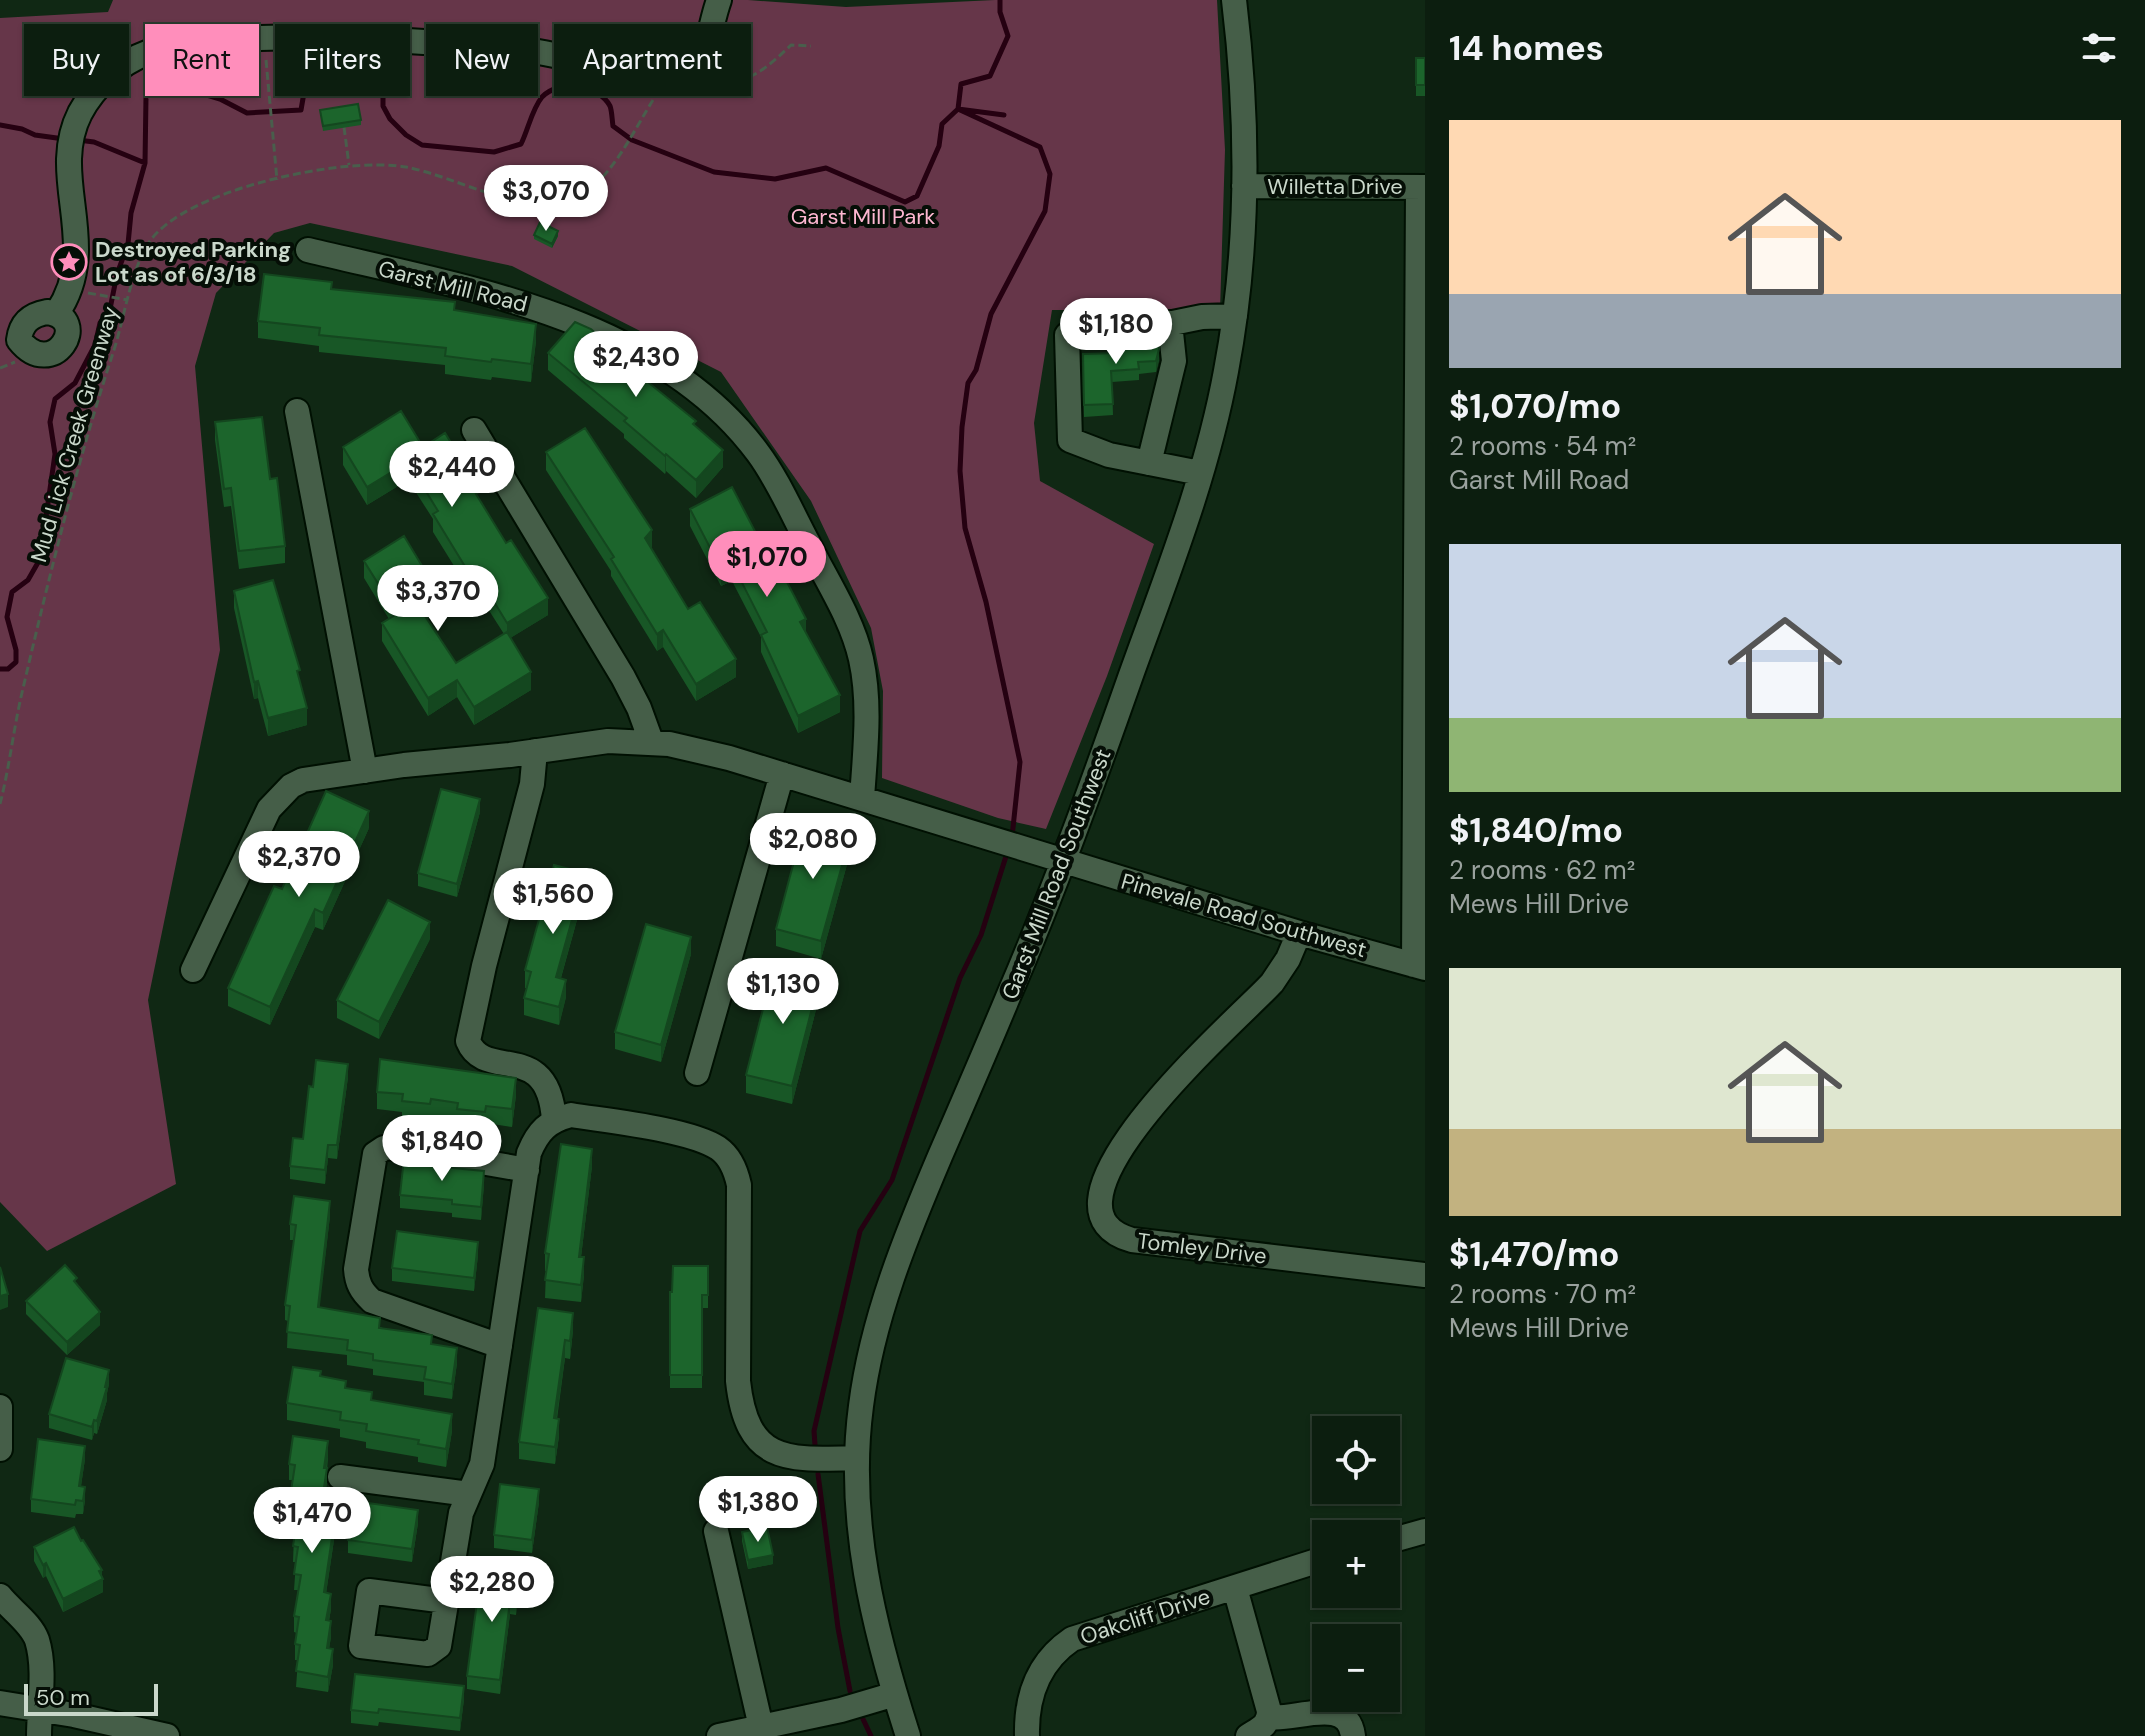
<!DOCTYPE html>
<meta charset="utf-8">
<style>
:root{--surface:#0c1e0f;--page:#152718;--text:#f1f3f6;--muted:#9aa29e;--line:#2c3c2f;--accent:#ff8ebb}
body{margin:0;font-family:"DM Sans",sans-serif;background:var(--page);color:var(--text);height:100vh;display:flex;flex-direction:column;font-size:30px;white-space:nowrap}
*{box-sizing:border-box;margin:0}
p{font-size:26px;color:var(--muted)}
.icon{flex:none;width:44px;height:44px;fill:none;stroke:currentColor;stroke-width:2;stroke-linecap:round;stroke-linejoin:round}
.map{position:relative;flex:1;overflow:hidden}
.panel{display:flex;flex-direction:column;background:var(--surface);width:720px}
.panel>*{flex:none}
.hud{position:absolute;left:24px;top:24px;width:760px;height:72px;display:flex;gap:16px}
.tools{position:absolute;left:1312px;top:1416px;display:grid;gap:16px}
.tools a{display:grid;place-items:center;width:88px;height:88px;border-radius:0px;background:var(--surface);box-shadow:0 2px 6px #0004,0 0 0 2px var(--line);font-size:40px}
.scale{position:absolute;left:24px;bottom:20px;width:134px;box-sizing:border-box;padding-left:8px;border:4px solid #cad8cb;border-top:0;font-size:22px;line-height:28px;white-space:nowrap;color:#cad8cb;-webkit-text-stroke:6px #050e06;paint-order:stroke}
.price{position:absolute;translate:-50% -68px;padding:0 18px;border-radius:28px;background:#fff;color:#222;font-size:26px;line-height:52px;filter:drop-shadow(0 2px 4px #0008)}
.price::after{content:'';position:absolute;left:50%;top:48px;width:24px;height:18px;margin-left:-12px;background:inherit;clip-path:polygon(0 0,100% 0,50% 100%)}
.price.on{background:var(--accent);color:#111}
ul{padding:0;list-style:none}
li{display:grid;align-content:center;gap:16px;height:424px;padding:0 24px}
li span{display:grid;place-items:center;height:248px;border-radius:0px;color:#555}
li>.icon{margin-inline-start:auto}
span .icon{width:144px;height:144px;fill:#fffc;stroke-width:1}
li b{font-size:34px}
h2{display:flex;justify-content:space-between;align-items:center;height:96px;padding:0 24px;font-size:34px}
.chip{padding:0 28px;border-radius:0px;background:var(--surface);box-shadow:0 2px 6px #0004,0 0 0 2px var(--line);font-size:28px;line-height:72px}
.chip.on{background:var(--accent);color:#111}
main{display:flex;flex:1;min-height:0}
.map>svg:first-child{display:block}
</style>
<main>
<div class="map">
<svg width="1425" height="1736" viewBox="0 0 1425 1736">
<rect width="100%" height="100%" fill="#102814"/>
<path fill="#663649" d="M113,0H748L846,7L995,0H1217L1225,150L1220,310H1052L1034,423L1040,481L1154,544L1107,676L1046,829L998,818L882,778L883,691L871,628L811,501L721,372L512,266L310,223L274,233L216,293L195,366L220,650L148,1000L176,1184L47,1251L0,1202V18L108,12Z"/>
<g fill="none" stroke-linecap="round" stroke-linejoin="round">
<path stroke="#250111" stroke-width="5" d="M1000,0V12L1008,36L990,76L961,84L958,109L1004,115
M0,125L22,129L35,135L64,139
M78,140L94,142L145,163
M0,669H8L16,662V650L7,617L12,592L28,580L40,559L55,454L50,422L55,399L75,383L95,345L100,323L110,309L117,274L128,244L131,213L145,163L146,97L160,85L177,86L220,99L247,113L301,110L306,81C329,68 358,76 383,83V106L390,119L406,135L422,145L494,152L521,144C528,130 532,109 542,97C559,79 598,84 610,106C612,111 612,120 613,126L632,140L714,172L775,179L826,168L905,202L917,196L939,146L942,124L958,109L1040,147L1050,174L1045,211L991,314L976,370L968,383L962,427L960,471L965,528L986,602L1020,762L1012,837
M815,1445L814,1431L860,1231L892,1180L960,978L981,935L1008,850
M818,1474L838,1628L850,1691
M863,1719L871,1736"/>
<defs>
<path id="minor" d="M1244,186L1425,187
M308,250C461,287 657,316 758,453C778,480 792,513 808,543C826,580 852,618 861,659C871,704 865,752 862,798
M47,312C93,318 53,383 19,340C21,323 30,315 47,312Z
M57,313C103,245 47,178 80,113C94,87 119,63 147,53C183,39 222,39 260,38C316,36 369,38 424,42C459,44 493,44 527,50C573,57 618,71 663,82C710,77 706,36 719,0
M297,411L365,771
M474,430L623,677L639,708L651,741
M1149,463L1174,361L1170,323
M1200,473L1109,455L1070,440L1067,335L1158,326L1202,317L1235,316
M535,751L532,784L484,966L468,1041C485,1083 548,1037 554,1120
M1299,933L1288,959L1272,983C1242,1016 1018,1208 1132,1240L1425,1275
M1414,965L1418,187
M193,970L269,809L291,786L303,780L404,765L510,755L608,741L669,744L729,758L1299,933L1425,968
M697,1073L782,774
M500,1346L372,1301C361,1291 357,1283 356,1269L375,1154L384,1148L395,1147L527,1170
M0,1407V1449
M340,1477L469,1494
M716,1531L761,1727
M1386,1542L1425,1531
M1235,1588L1269,1711C1269,1726 1259,1729 1248,1736
M0,1596C11,1610 31,1623 37,1640C46,1669 39,1706 39,1736
M446,1601L369,1591L361,1646L428,1654L439,1646L461,1513L482,1464L529,1153C538,1131 548,1121 571,1115C608,1121 689,1129 718,1148C731,1157 736,1171 739,1185L738,1381C747,1464 787,1460 857,1458
M0,1703L74,1715L167,1736
M1269,1717C1293,1722 1348,1694 1353,1736
M719,1736L841,1710L895,1694
M908,1736C874,1630 846,1519 861,1406C872,1319 906,1236 940,1156C963,1103 986,1050 1008,997C1054,891 1093,783 1131,675C1167,575 1207,475 1226,371C1249,250 1249,123 1234,0
M1027,1736C1026,1696 1038,1662 1072,1639L1326,1558"/>
</defs>
<use href="#minor" stroke="#001002" stroke-width="28"/>
<path stroke="#495e4c" stroke-width="3" stroke-dasharray="8 4" stroke-linecap="butt" d="M266,60L277,180
M715,76C742,93 772,63 791,45L811,46
M344,127L349,165
M549,230L550,203
M88,293L128,300
M0,368L15,362
M0,804C9,769 13,733 21,697C48,581 76,466 113,353C124,320 130,273 148,244C182,189 345,156 406,167C455,176 527,219 575,198C609,184 634,130 653,100"/>
<use href="#minor" stroke="#455e48" stroke-width="24"/>
</g>
<path fill="#185726" d="M1416,58H1425V96H1416Z
M320,110L361,120V125L323,131Z
M534,235L558,236L552,248L534,239Z
M332,289L455,310L536,341L531,382L492,377L491,380L445,374V365L319,352V346L258,338V321Z
M1116,339L1159,360L1156,372L1139,374V380L1112,382L1113,415L1084,417L1083,354L1116,353Z
M548,353L630,368L696,426L723,467L696,498L666,471L665,474L624,438V434L548,370Z
M215,422L270,479L285,546V563L239,569L231,506L224,507L215,440Z
M343,447H423L481,502L548,615L510,638L531,690L474,725L457,697L428,716L382,641V623L389,619L364,578V561L439,612L427,619L456,663L504,634L474,587L469,590L433,532V519L408,480L367,505L343,465Z
M546,452L652,547L651,548L688,609L736,677L696,701L663,647L657,651L611,576V571L546,470Z
M690,509L806,633L840,712L798,733L761,652V637L732,581L721,586L690,526Z
M234,591L300,682L307,725L268,736L258,698L254,699L234,608Z
M480,812L457,897L418,886V873Z
M369,828L323,930L315,927L270,1025L228,1006V988Z
M851,850L821,959L776,946V929Z
M585,891L561,978L566,997L559,1025L524,1015V998L527,988H525V970Z
M430,939L379,1039L337,1018V1000Z
M691,954L661,1062L615,1049V1032Z
M820,994L792,1104L746,1093V1075Z
M348,1077L337,1159L328,1158L325,1184L290,1179V1166L303,1139L313,1087Z
M377,1092L516,1095L512,1127L486,1123L485,1129L457,1126V1120L431,1117L430,1121L402,1118V1112L377,1109Z
M432,1166L484,1184L481,1220L452,1217V1213L400,1208V1195Z
M592,1166L581,1257L584,1275L581,1302L545,1298L546,1271H545V1253Z
M330,1216L319,1307L432,1344L457,1363L452,1399L424,1395V1382L373,1375V1369L347,1365V1355L287,1348L288,1321L285,1320V1305L294,1240H290V1224Z
M478,1255L474,1291L392,1281V1268Z
M708,1266V1308H702V1388H670V1292H672Z
M77,1284L100,1325L67,1355L26,1314V1301Z
M538,1308L573,1330L570,1359L565,1358L557,1419L559,1436L555,1464L519,1459V1442Z
M321,1376L372,1401L452,1431L446,1467L418,1462V1457L366,1448V1442L340,1437V1429L287,1420V1403Z
M109,1384L107,1393V1400L97,1434L94,1433L92,1440L49,1428V1414Z
M328,1457L325,1495L327,1511L326,1523L334,1540L326,1593L331,1609L329,1621L331,1637L329,1648L333,1665L328,1692L296,1687L298,1660H295V1644L297,1633L294,1632V1616L298,1590H294L296,1562H293L294,1535H292L293,1507L291,1506V1491L293,1480H289V1464Z
M85,1459L81,1486L85,1500L83,1514H76L75,1518L31,1512V1499Z
M539,1502L532,1553L494,1548V1535Z
M418,1523L412,1562L348,1553V1540Z
M742,1532L773,1564L748,1569L742,1541Z
M81,1541L102,1575L103,1592L63,1612L46,1576L43,1578L34,1561V1547Z
M519,1586L516,1615L510,1614L500,1694L467,1689V1676L481,1595Z
M464,1699L460,1731L379,1722L378,1726L351,1723V1710Z"/>
<path fill="#14471f" d="M558,231V236L552,248V244Z
M536,324V341L531,382V364Z
M1159,349V360L1156,372V361Z
M723,450V467L696,498V480Z
M666,454V471L665,474V456Z
M408,462V480L367,505V487Z
M652,530V547L645,555V538Z
M732,563V581L721,586V569Z
M474,569V587L469,590V573Z
M439,594V612L419,624V607Z
M548,598V615L507,640V623Z
M806,619V636L800,622Z
M663,630V647L657,651V634Z
M736,659V677L696,701V684Z
M531,672V690L474,725V707Z
M457,680V697L428,716V698Z
M258,681V698L254,699V682Z
M840,695V712L798,733V716Z
M307,708V725L268,736V718Z
M480,799V812L457,897V884Z
M369,811V828L323,930V913Z
M851,833V850L821,959V941Z
M585,873V891L556,995V977Z
M315,909V927L270,1025V1007Z
M430,922V939L379,1039V1022Z
M691,937V954L661,1062V1045Z
M820,977V994L792,1104V1086Z
M566,980V997L559,1025V1007Z
M348,1064V1077L337,1159V1145Z
M516,1078V1095L512,1127V1109Z
M328,1145V1158L325,1184V1170Z
M592,1149V1166L579,1274V1257Z
M484,1171V1184L481,1220V1207Z
M330,1201V1216L318,1323V1307Z
M478,1242V1255L474,1291V1278Z
M584,1257V1275L581,1302V1285Z
M8,1294V1307L0,1310V1296Z
M100,1312V1325L67,1355V1342Z
M573,1313V1330L570,1359V1341Z
M565,1340V1358L554,1436V1418Z
M457,1348V1363L452,1399V1384Z
M109,1370V1384L107,1393V1400L97,1434V1421Z
M452,1414V1431L446,1467V1449Z
M559,1419V1436L555,1464V1447Z
M94,1420V1433L92,1440V1427Z
M328,1441V1457L324,1483V1468Z
M85,1446V1459L79,1499V1486Z
M327,1468V1484L323,1510V1494Z
M85,1487V1500L83,1514V1501Z
M539,1489V1502L532,1553V1540Z
M327,1495V1511L323,1538V1522Z
M418,1510V1523L412,1562V1549Z
M334,1524V1540L324,1608V1592Z
M773,1555V1564L748,1569V1560Z
M46,1563V1576L43,1578V1565Z
M102,1570V1580L103,1579V1592L63,1612V1599Z
M519,1573V1586L516,1615V1602Z
M331,1594V1609L326,1636V1620Z
M510,1601V1614L500,1694V1680Z
M331,1621V1637L327,1664V1648Z
M333,1649V1665L328,1692V1677Z
M464,1686V1699L460,1731V1718Z"/>
<path fill="#1c652c" stroke="#14471f" stroke-width="2" d="M1416,58H1425V85H1416Z
M358,104L361,120L323,126L320,110Z
M540,222L558,231L552,244L534,235Z
M264,274L332,282L331,289L455,302L454,310L536,324L531,364L492,359L491,362L445,356L446,348L319,335L320,328L258,321Z
M575,322L591,329L630,363L628,366L696,421L693,424L723,450L696,480L666,454L665,456L624,421L627,418L548,353Z
M1157,332L1159,349L1156,361L1138,362L1139,369L1111,371L1113,404L1084,405L1083,354L1117,353L1116,339L1134,337V334Z
M401,411L423,447L445,433L481,491L476,494L506,543L511,540L548,598L507,623L474,569L469,573L433,514L438,511L408,462L367,487L343,447Z
M262,417L270,479L277,478L285,546L239,551L231,488L224,489L215,422Z
M585,428L652,530L645,538L688,609L700,602L736,659L696,684L663,630L657,634L611,559L614,557L546,452Z
M732,487L761,543L766,541L806,619L800,622L840,695L798,716L761,635L767,632L732,563L721,569L690,509Z
M404,536L439,594L419,607L456,663L507,632L531,672L474,707L457,680L428,698L382,623L397,614L364,561Z
M273,580L300,670L297,671L307,708L268,718L258,681L254,682L234,591Z
M441,789L480,799L457,884L418,873Z
M326,791L369,811L323,913L315,909L270,1007L228,988L274,886L282,889Z
M805,820L851,833L821,941L776,929Z
M554,865L585,873L556,977L566,980L559,1007L524,998L531,972L525,970Z
M388,900L430,922L379,1022L337,1000Z
M646,924L691,937L661,1045L615,1032Z
M774,966L820,977L792,1086L746,1075Z
M380,1059L516,1078L512,1109L486,1106L485,1112L457,1109L458,1103L431,1099L430,1104L402,1101L403,1094L377,1092Z
M316,1060L348,1064L337,1145H328L325,1170L290,1166L293,1138L303,1139L309,1086L313,1087Z
M561,1144L592,1149L579,1257H584L581,1285L545,1280L549,1254L545,1253Z
M404,1158L432,1160V1166L484,1171L481,1207L452,1204V1200L400,1195Z
M294,1196L330,1201L318,1307L380,1318L379,1328L432,1335L431,1344L457,1348L452,1384L424,1379L426,1367L373,1360V1354L347,1350L348,1340L287,1332L290,1306L285,1305L296,1225L290,1224Z
M397,1231L478,1242L474,1278L392,1268Z
M65,1265L77,1278L74,1281L100,1312L67,1342L26,1301Z
M673,1266H708V1295H702V1375H670V1292H672Z
M0,1267L8,1294L0,1296Z
M538,1308L573,1313L570,1341L565,1340L554,1418L559,1419L555,1447L519,1442Z
M66,1358L109,1370L105,1387H107L97,1421L94,1420L92,1427L49,1414Z
M293,1367L321,1371L320,1376L346,1381L345,1388L372,1392L371,1400L452,1414L446,1449L418,1444L419,1440L366,1431L367,1424L340,1420L341,1412L287,1403Z
M293,1436L328,1441L324,1468H327L323,1494L327,1495L323,1522L334,1524L324,1592L331,1594L326,1620L331,1621L327,1648L333,1649L328,1677L296,1671L300,1645L295,1644L299,1617L294,1616L301,1575L294,1574L298,1547L293,1546L297,1519H292L295,1491H291L295,1465L289,1464Z
M38,1439L85,1446L79,1486L85,1487L83,1501L76,1500L75,1505L31,1499Z
M500,1484L539,1489L532,1540L494,1535Z
M354,1501L418,1510L412,1549L348,1540Z
M74,1527L81,1541L83,1540L102,1570L99,1571L103,1579L63,1599L46,1563L43,1565L34,1547Z
M767,1527L773,1555L748,1560L742,1532Z
M484,1569L519,1573L516,1602L510,1601L500,1680L467,1676L478,1595H481Z
M355,1674L464,1686L460,1718L379,1709L378,1713L351,1710Z"/>
<defs>
<symbol id="sight-ring" viewBox="-11 -11 22 22"><circle r="9.5" fill="#050e06" stroke="#ff8ebb" stroke-width="1.5"/><path d="M0-6L1.8-2.2L6-1.7L2.9 1.2L3.7 5.4L0 3.3L-3.7 5.4L-2.9 1.2L-6-1.7L-1.8-2.2Z" fill="#ff8ebb"/></symbol>
</defs>
<g fill-rule="evenodd">
<use href="#sight-ring" x="49" y="242" width="40" height="40"/>
</g>
<g text-anchor="middle" stroke-width="8" stroke-linejoin="round" paint-order="stroke">
<g font-size="22" fill="#cad8cb" stroke="#050e06">
<text x="1335" y="194">Willetta Drive</text>
<text transform="translate(453 286) rotate(14)" y="8">Garst Mill Road</text>
<text transform="translate(74 434) rotate(-74)" y="8">Mud Lick Creek Greenway</text>
<text transform="translate(1056 874) rotate(-69)" y="8">Garst Mill Road Southwest</text>
<text transform="translate(1244 915) rotate(16)" y="8">Pinevale Road Southwest</text>
<text transform="translate(1202 1248) rotate(7)" y="8">Tomley Drive</text>
<text transform="translate(1145 1616) rotate(-18)" y="8">Oakcliff Drive</text>
</g>
<g font-size="22" fill="#fdb7d1" stroke="#050e06">
<text x="863" y="224">Garst Mill Park</text>
</g>
<g font-size="22" font-weight="bold" fill="#cad8cb" stroke="#050e06" text-anchor="start">
<text x="95" y="257">Destroyed Parking<tspan x="95" dy="25">Lot as of 6/3/18</tspan></text>
</g>
</g>
</svg>
<div class="tools">
<a><svg class="icon" aria-label="locate" viewBox="0 0 24 24"><circle cx="12" cy="12" r="6"/><path d="M12 2v4M12 18v4M2 12h4M18 12h4"/></svg></a>
<a>+</a>
<a>−</a>
</div>
<div class="scale">50 m</div>
<b class="price" style="left:546px;top:233px">$3,070</b>
<b class="price" style="left:1116px;top:366px">$1,180</b>
<b class="price" style="left:636px;top:399px">$2,430</b>
<b class="price" style="left:452px;top:509px">$2,440</b>
<b class="price on" style="left:767px;top:599px">$1,070</b>
<b class="price" style="left:438px;top:633px">$3,370</b>
<b class="price" style="left:813px;top:881px">$2,080</b>
<b class="price" style="left:299px;top:899px">$2,370</b>
<b class="price" style="left:553px;top:936px">$1,560</b>
<b class="price" style="left:783px;top:1026px">$1,130</b>
<b class="price" style="left:442px;top:1183px">$1,840</b>
<b class="price" style="left:758px;top:1544px">$1,380</b>
<b class="price" style="left:312px;top:1555px">$1,470</b>
<b class="price" style="left:492px;top:1624px">$2,280</b>
<div class="hud">
<a class="chip">Buy</a>
<a class="chip on">Rent</a>
<a class="chip">Filters</a>
<a class="chip">New</a>
<a class="chip">Apartment</a>
</div>
</div>
<section class="panel">
<h2>14 homes<svg class="icon" aria-label="filters" viewBox="0 0 24 24"><path d="M4 7h16M4 17h16"/><circle cx="9" cy="7" r="2"/><circle cx="15" cy="17" r="2"/></svg></h2>
<ul>
<li><span style="background:linear-gradient(#ffd9b3 70%,#9aa5b1 0)"><svg class="icon" aria-label="home" viewBox="0 0 24 24"><path d="M3 11l9-7 9 7M6 9v11h12V9"/></svg></span><div><b>$1,070/mo</b><p>2 rooms · 54 m²</p><p>Garst Mill Road</p></div></li>
<li><span style="background:linear-gradient(#c9d6e8 70%,#8fb573 0)"><svg class="icon" aria-label="home" viewBox="0 0 24 24"><path d="M3 11l9-7 9 7M6 9v11h12V9"/></svg></span><div><b>$1,840/mo</b><p>2 rooms · 62 m²</p><p>Mews Hill Drive</p></div></li>
<li><span style="background:linear-gradient(#dfe7d0 65%,#c2b280 0)"><svg class="icon" aria-label="home" viewBox="0 0 24 24"><path d="M3 11l9-7 9 7M6 9v11h12V9"/></svg></span><div><b>$1,470/mo</b><p>2 rooms · 70 m²</p><p>Mews Hill Drive</p></div></li>
</ul>
</section>
</main>
